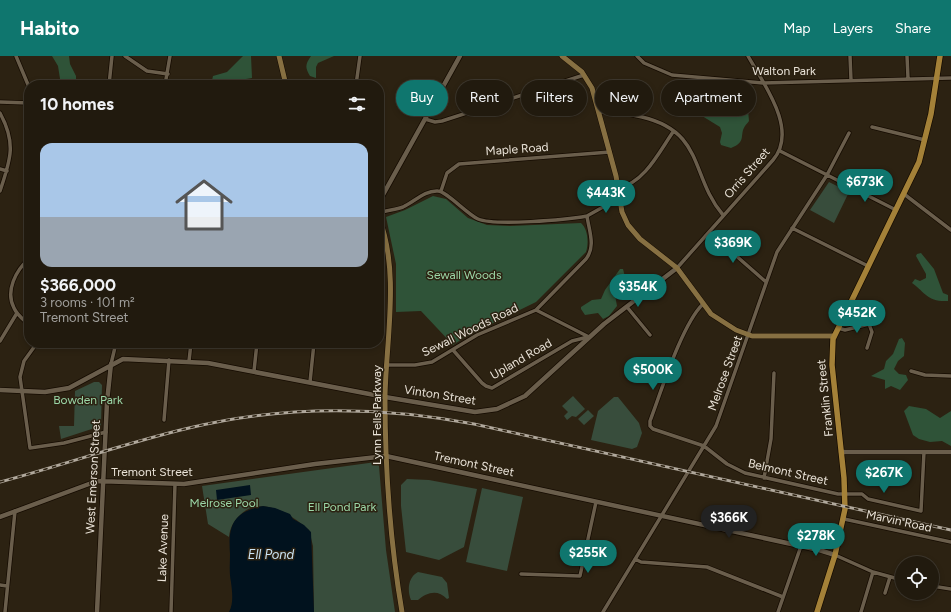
<!DOCTYPE html>
<meta charset="utf-8">
<style>
:root{--surface:#211a0e;--page:#2d271c;--text:#f1f3f6;--muted:#a2a19e;--line:#3e382e;--accent:#0f766e}
body{margin:0;font-family:Figtree,sans-serif;background:var(--page);color:var(--text);height:100vh;display:flex;flex-direction:column;font-size:15px;white-space:nowrap}
*{box-sizing:border-box;margin:0}
p{font-size:13px;color:var(--muted)}
.icon{flex:none;width:22px;height:22px;fill:none;stroke:currentColor;stroke-width:2;stroke-linecap:round;stroke-linejoin:round}
.map{position:relative;flex:1;overflow:hidden}
.details{position:absolute;left:24px;top:24px;width:360px;height:268px;display:flex;flex-direction:column;background:var(--surface);border-radius:16px;box-shadow:0 2px 6px #0003,0 0 0 1px var(--line)}
.details>*{flex:none}
.top-card{position:absolute;left:396px;top:24px;width:380px;height:36px;display:flex;gap:8px}
.tools{position:absolute;left:895px;top:500px;display:grid;gap:8px}
.tools a{display:grid;place-items:center;width:44px;height:44px;border-radius:50%;background:var(--surface);box-shadow:0 2px 6px #0003,0 0 0 1px var(--line);font-size:20px}
.price{position:absolute;translate:-50% -34px;padding:0 9px;border-radius:14px;background:var(--accent);color:#fff;font-size:13px;line-height:26px;filter:drop-shadow(0 1px 2px #0008)}
.price::after{content:'';position:absolute;left:50%;top:24px;width:12px;height:9px;margin-left:-6px;background:inherit;clip-path:polygon(0 0,100% 0,50% 100%)}
.price.on{background:#222;color:#fff}
ul{padding:0;list-style:none}
li{display:grid;align-content:center;gap:8px;height:212px;padding:0 16px}
li span{display:grid;place-items:center;height:124px;border-radius:12px;color:#555}
li>.icon{margin-inline-start:auto}
span .icon{width:72px;height:72px;fill:#fffc;stroke-width:1}
li b{font-size:17px}
h2{display:flex;justify-content:space-between;align-items:center;height:48px;padding:0 16px;font-size:17px}
.tag{padding:0 14px;border-radius:18px;background:var(--surface);box-shadow:0 2px 6px #0003,0 0 0 1px var(--line);font-size:14px;line-height:36px}
.tag.on{background:var(--accent);color:#fff}
header{display:flex;align-items:center;gap:24px;box-sizing:border-box;height:56px;padding:0 20px;background:var(--accent);color:#fff}
header strong{font-size:19px}
nav{display:flex;gap:22px;margin-inline-start:auto;font-size:14px}
.map>svg:first-child{display:block}
</style>
<header>
<strong>Habito</strong>
<nav><a>Map</a><a>Layers</a><a>Share</a></nav>
</header>
<div class="map">
<svg width="951" height="556" viewBox="0 0 951 556">
<rect width="100%" height="100%" fill="#2c2212"/>
<path fill="#384d3c" d="M829,126L849,136L834,167L810,154Z
M94,326H99L102,329L101,370L61,383L59,370H74L75,335Z
M573,340L585,353L576,361L572,360L567,364L564,360L568,356L562,350Z
M614,341H618L639,367L642,377L637,391L632,393L591,384L598,355Z
M588,354L594,360L584,369L578,363Z
M376,406L379,410L386,494L395,556H314L313,490L309,474C292,459 261,438 240,459C233,466 230,472 229,481L208,468L202,430Z
M407,423L429,424L477,433L464,491L439,504L406,496L401,450V429Z
M482,432L523,441L507,515L466,506Z
M418,516L442,521L447,527L449,542L447,543C438,533 427,536 418,544H411C407,535 408,521 418,516Z"/>
<path fill="#2f5338" d="M52,0H69L70,8L76,20V29H61L58,10Z
M243,0H251L252,22L246,23L238,29H211L213,20L227,16Z
M311,0H334L318,7L316,11V22L310,20C305,11 305,9 311,0Z
M671,29L677,39L708,51L725,47L744,49L748,54L749,65C748,67 746,68 745,70C739,79 747,86 731,92L721,89L720,86L722,77L720,71L668,39L667,31Z
M433,140L446,143L468,162L487,169L510,170L581,167C588,173 589,187 586,196L536,246L465,281L453,289L421,255L396,256V208L386,161L405,154Z
M921,197L934,213L943,237L948,239V245C927,246 926,237 912,227L915,223L920,225L926,222V218L916,200L917,198Z
M620,213H623L625,221L615,239L617,250L609,260L603,263L598,257L585,259L581,253V251L592,244L601,243L605,234Z
M902,282L905,287L904,300L898,305L894,313L899,318L906,319L908,324L900,334L891,330L885,333V324L871,320L884,313L886,305L893,298L899,283Z
M909,350L926,353L940,362L951,355V390L942,385L930,386L919,383L913,379L904,355Z"/>
<path fill="#01121e" d="M250,429L251,439L217,444L216,434Z
M263,450L275,452L290,458L293,463L304,469L311,476L314,556H229C234,547 232,535 231,526C229,517 230,507 230,498C228,469 233,456 263,450Z"/>
<g fill="none" stroke-linecap="round" stroke-linejoin="round">
<defs>
<path id="minor" d="M16,0L29,31
M125,0L147,15L168,18
M637,0L644,7L672,19L763,27L951,22
M850,0L851,24
M907,0L908,22
M109,29L112,0
M165,29L170,0
M356,29L360,0
M0,46L29,47
M600,56C614,54 627,58 642,61C705,76 690,120 723,159
M0,57C17,88 10,105 0,135
M425,63L435,66L442,65L584,19
M872,71L925,84
M780,95L896,154
M0,113L7,115
M619,132C645,126 659,96 673,76
M441,135L447,117L459,108L610,96
M904,138L951,174
M379,157C387,154 395,154 403,151C414,146 425,134 438,135C446,135 467,158 478,163C494,170 566,164 587,160C589,175 596,190 586,203L536,254L477,279L432,306L415,309H386
M587,160L619,142
M792,172L868,210
M709,176L766,226
M29,203C16,214 5,235 14,252C17,259 24,264 29,269
M677,212L773,104C799,74 763,27 748,0
M703,248C682,268 661,336 650,365V370L653,373L704,390L727,408L745,417L838,438H862L868,443L921,455L924,396
M627,251L650,279
M536,254L589,281
M838,272L845,274L869,268L872,276L867,292
M0,285L17,257
M37,287L24,305L20,321L30,392L64,387L106,376
M453,294L482,327L486,330L492,332L572,285L588,281
M189,305L191,287
M111,308L116,287
M254,315L257,287
M911,315L925,319L951,320
M310,326L314,287
M164,364L169,304
M764,422L771,383L774,317
M844,463L951,486
M835,499L873,516L902,524
M635,503L641,506L707,511L783,541
M521,518L580,520L596,446
M0,529L7,530
M932,530L951,533
M885,537L890,521
M5,556L15,455
M171,556L175,428
M603,556L716,370L777,196L827,119L849,77
M778,556L801,490
M861,556L873,516"/>
<path id="tertiary" d="M379,146L460,0
M0,334L45,336L69,332L123,303L208,307L385,341L475,356L497,353L525,340L604,268L677,212
M841,396H951
M0,461L97,425L184,428L315,408L386,400L819,494L835,499
M97,556L107,346L111,308"/>
<path id="secondary" d="M279,0L286,29
M562,0L582,16L592,32L616,120L622,156L628,169L640,183L677,212L711,258L736,274L752,280H834
M379,162C400,216 386,284 385,341C385,413 390,485 402,556"/>
<path id="primary" d="M817,556L835,499L845,453L844,422L832,309L833,283L919,106L931,58L940,0"/>
</defs>
<use href="#minor" stroke="#150b01" stroke-width="5"/>
<use href="#tertiary" stroke="#150b01" stroke-width="6"/>
<use href="#secondary" stroke="#150b01" stroke-width="6"/>
<use href="#primary" stroke="#150b01" stroke-width="7"/>
<use href="#minor" stroke="#6a5e4c" stroke-width="3.5"/>
<use href="#tertiary" stroke="#6a5e4c" stroke-width="4.5"/>
<use href="#secondary" stroke="#877042" stroke-width="5"/>
<use href="#primary" stroke="#a48138" stroke-width="5.5"/>
<defs>
<path id="rail" d="M0,426C64,409 125,387 189,372C284,349 379,350 474,368L951,474"/>
</defs>
<use href="#rail" stroke="#b0a89c" stroke-width="3"/>
<use href="#rail" stroke="#2c2212" stroke-width="1.5" stroke-dasharray="4.5" stroke-linecap="butt"/>
</g>
<g text-anchor="middle" stroke-width="3" stroke-linejoin="round" paint-order="stroke">
<g font-size="12" fill="#eae3d8" stroke="#2c2212">
<text x="784" y="19">Walton Park</text>
<text transform="translate(517 93) rotate(-4)" y="4">Maple Road</text>
<text transform="translate(747 117) rotate(-49)" y="4">Orris Street</text>
<text transform="translate(470 274) rotate(-26)" y="4">Sewall Woods Road</text>
<text transform="translate(521 303) rotate(-30)" y="4">Upland Road</text>
<text transform="translate(725 317) rotate(-70)" y="4">Melrose Street</text>
<text transform="translate(440 339) rotate(9)" y="4">Vinton Street</text>
<text transform="translate(825 342) rotate(-96)" y="4">Franklin Street</text>
<text transform="translate(377 359) rotate(-90)" y="4">Lynn Fells Parkway</text>
<text transform="translate(474 408) rotate(12)" y="4">Tremont Street</text>
<text x="152" y="420">Tremont Street</text>
<text transform="translate(788 416) rotate(13)" y="4">Belmont Street</text>
<text transform="translate(93 421) rotate(-87)" y="4">West Emerson Street</text>
<text transform="translate(899 465) rotate(12)" y="4">Marvin Road</text>
<text transform="translate(163 492) rotate(-88)" y="4">Lake Avenue</text>
</g>
<g font-size="12" fill="#9bd7a7" stroke="#2c2212">
<text x="464" y="223">Sewall Woods</text>
<text x="88" y="348">Bowden Park</text>
<text x="224" y="451">Melrose Pool</text>
<text x="342" y="455">Ell Pond Park</text>
</g>
<g font-size="13" font-style="italic" fill="#cbe5f6" stroke="#2c2212">
<text x="271" y="503">Ell Pond</text>
</g>
</g>
</svg>
<div class="tools">
<a><svg class="icon" aria-label="locate" viewBox="0 0 24 24"><circle cx="12" cy="12" r="6"/><path d="M12 2v4M12 18v4M2 12h4M18 12h4"/></svg></a>
</div>
<b class="price" style="left:865px;top:147px">$673K</b>
<b class="price" style="left:606px;top:158px">$443K</b>
<b class="price" style="left:733px;top:208px">$369K</b>
<b class="price" style="left:638px;top:252px">$354K</b>
<b class="price" style="left:857px;top:278px">$452K</b>
<b class="price" style="left:653px;top:335px">$500K</b>
<b class="price" style="left:884px;top:438px">$267K</b>
<b class="price on" style="left:729px;top:483px">$366K</b>
<b class="price" style="left:816px;top:501px">$278K</b>
<b class="price" style="left:588px;top:518px">$255K</b>
<div class="top-card">
<a class="tag on">Buy</a>
<a class="tag">Rent</a>
<a class="tag">Filters</a>
<a class="tag">New</a>
<a class="tag">Apartment</a>
</div>
<section class="details">
<h2>10 homes<svg class="icon" aria-label="filters" viewBox="0 0 24 24"><path d="M4 7h16M4 17h16"/><circle cx="9" cy="7" r="2"/><circle cx="15" cy="17" r="2"/></svg></h2>
<ul>
<li><span style="background:linear-gradient(#a9c7e8 60%,#9aa5b1 0)"><svg class="icon" aria-label="home" viewBox="0 0 24 24"><path d="M3 11l9-7 9 7M6 9v11h12V9"/></svg></span><div><b>$366,000</b><p>3 rooms · 101 m²</p><p>Tremont Street</p></div></li>
</ul>
</section>
</div>
